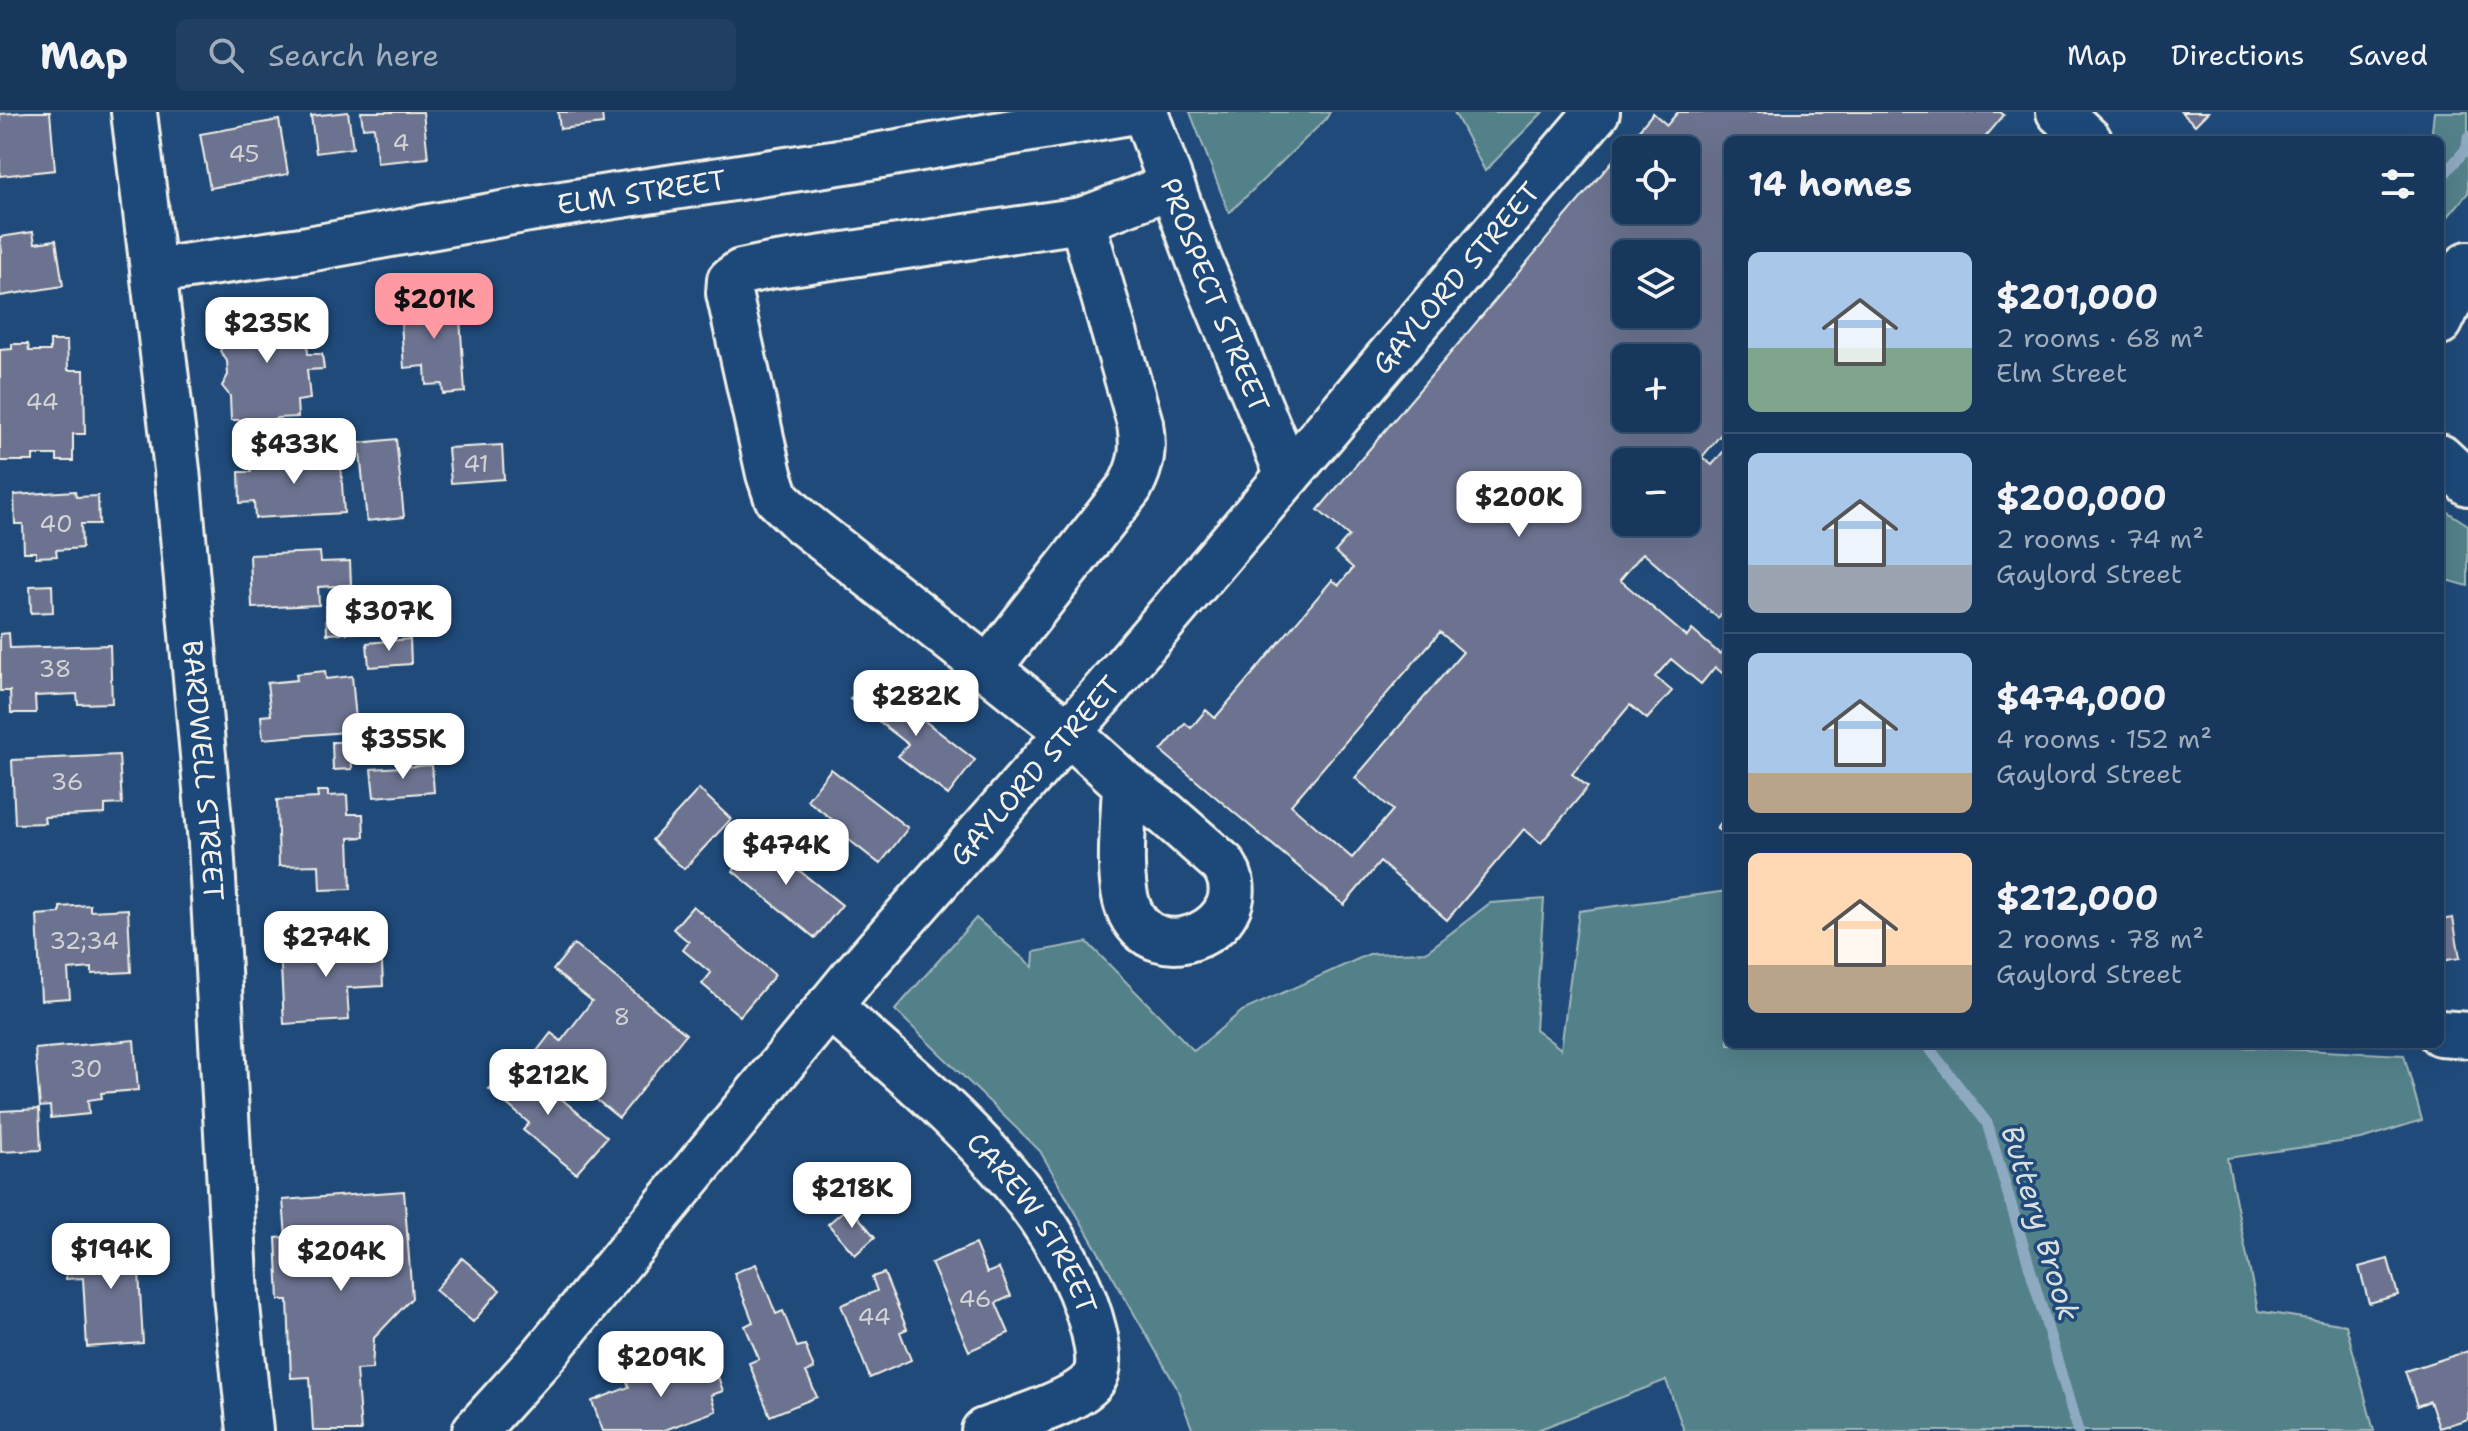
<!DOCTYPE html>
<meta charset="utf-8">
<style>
:root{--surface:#17385c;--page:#203f62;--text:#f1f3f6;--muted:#9eacbb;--line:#365272;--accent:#ff9aa2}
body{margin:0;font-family:"Shantell Sans",sans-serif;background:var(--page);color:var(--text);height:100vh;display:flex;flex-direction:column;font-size:30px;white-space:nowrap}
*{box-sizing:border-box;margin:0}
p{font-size:26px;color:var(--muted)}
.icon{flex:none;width:44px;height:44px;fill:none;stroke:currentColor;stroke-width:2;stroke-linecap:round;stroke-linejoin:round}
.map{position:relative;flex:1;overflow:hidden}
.sheet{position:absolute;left:1724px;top:24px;width:720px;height:912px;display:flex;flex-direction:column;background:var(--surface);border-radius:12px;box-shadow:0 8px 32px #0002,0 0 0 2px var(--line)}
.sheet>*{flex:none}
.fabs{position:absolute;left:1612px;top:24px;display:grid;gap:16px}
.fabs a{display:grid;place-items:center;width:88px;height:88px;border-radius:12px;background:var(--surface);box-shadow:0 8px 32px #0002,0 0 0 2px var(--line);font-size:40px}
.price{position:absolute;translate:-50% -68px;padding:0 18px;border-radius:16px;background:#fff;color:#222;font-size:26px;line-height:52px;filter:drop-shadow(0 2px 4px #0008)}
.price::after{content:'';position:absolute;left:50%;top:48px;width:24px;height:18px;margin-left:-12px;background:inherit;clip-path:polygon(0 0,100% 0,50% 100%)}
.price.active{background:var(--accent);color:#111}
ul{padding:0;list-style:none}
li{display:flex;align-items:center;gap:24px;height:200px;padding:0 24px}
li+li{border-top:2px solid var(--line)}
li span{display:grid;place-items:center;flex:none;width:224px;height:160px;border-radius:12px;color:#555}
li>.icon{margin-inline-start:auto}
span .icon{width:96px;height:96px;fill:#fffc;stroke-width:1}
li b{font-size:34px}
h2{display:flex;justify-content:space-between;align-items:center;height:96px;padding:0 24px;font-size:34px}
header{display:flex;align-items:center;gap:48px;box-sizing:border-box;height:112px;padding:0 40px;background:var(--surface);border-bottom:2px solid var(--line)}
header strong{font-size:38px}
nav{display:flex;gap:44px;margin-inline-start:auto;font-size:28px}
.search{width:560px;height:72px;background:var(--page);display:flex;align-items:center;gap:20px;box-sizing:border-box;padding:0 28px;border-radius:12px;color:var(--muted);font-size:30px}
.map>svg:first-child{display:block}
</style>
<header>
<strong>Map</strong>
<div class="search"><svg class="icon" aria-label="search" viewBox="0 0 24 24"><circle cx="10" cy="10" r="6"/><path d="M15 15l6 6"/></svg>Search here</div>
<nav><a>Map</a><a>Directions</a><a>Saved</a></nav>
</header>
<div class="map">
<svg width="2468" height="1319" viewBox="0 0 2468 1319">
<rect width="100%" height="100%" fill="#1f4a7a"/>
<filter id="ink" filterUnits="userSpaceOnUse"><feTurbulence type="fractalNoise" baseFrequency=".0125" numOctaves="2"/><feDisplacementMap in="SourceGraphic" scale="16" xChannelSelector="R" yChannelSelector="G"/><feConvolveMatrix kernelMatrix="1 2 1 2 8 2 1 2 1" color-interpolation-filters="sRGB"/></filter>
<g filter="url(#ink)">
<path fill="#53818a" stroke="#a4b9b9" stroke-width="2" d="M1190,0H1330L1326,7L1229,101Z
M1454,0H1543L1485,59Z
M2434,0H2468V81L2440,114V28H2431Z
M2440,395L2468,413V474L2440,466Z
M1728,779V932H2181L2404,943L2422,1008L2361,1027L2227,1046L2258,1199L2346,1213L2374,1319H1684L1666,1268L1535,1319H1193L1176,1274L1040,1039L895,898L976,806L1033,855L1034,840L1087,830L1194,939L1242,899L1369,842L1426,840L1490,791L1544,787L1535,917L1561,937L1579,799Z"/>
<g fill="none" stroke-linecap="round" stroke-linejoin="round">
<path stroke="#8eaac1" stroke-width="11" d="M2440,67L2467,36L2468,26
M1926,932L1987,1011L2078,1319"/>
</g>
<path fill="#6c7390" stroke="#f4f1e8" stroke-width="2" fill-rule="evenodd" d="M27,0H50L55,58L0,64V2Z
M348,0L353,36L316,41L311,4Z
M361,0H423L428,46L377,51L374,15L363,16Z
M558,0H602L603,12L560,17Z
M1678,0H2000L2004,3L1983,28H1728V314L1702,345L1712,353L1728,334V494L1718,506L1643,441L1620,468L1687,525L1692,518L1720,542L1728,533V566L1715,555L1701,572L1671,547L1655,565L1672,579L1647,607L1630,593L1572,662L1588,675L1541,731L1524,717L1447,808L1380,750L1344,793L1161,639L1185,611L1191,616L1206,598L1215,606L1332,468L1339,473L1353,456L1335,440L1349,424L1318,398L1653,1L1667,13ZM1626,38H1686V98H1626ZM1626,142H1686V202H1626ZM1626,246H1686V306H1626ZM1626,350H1686V410H1626ZM1440,520L1463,540L1355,666L1393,698L1352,746L1291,693Z
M2181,0H2208L2195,13Z
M279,8L288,62L210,76L200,22Z
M33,120L35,131L56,128L63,174L0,184V141L2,140L0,125Z
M437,180L438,192L459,191L465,280L443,282L442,272L426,273L425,254L404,256L400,195L415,194L414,181Z
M258,195L268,200L290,199L291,214H306L308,242H322L324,257L307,258L310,287L297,289L298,305L277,306L268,312L257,308H231L230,284L222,274L228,263L227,249L220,239L225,228L224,203L248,202Z
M50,229H67L68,258H84L85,322H73V349H57V343H33V349H0V238L12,237V232H28L29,239H50Z
M396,327L404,405L367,409L359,331Z
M502,333L504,367L451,371L448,336Z
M340,342L344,401L255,406L254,390L240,391L239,360H251V347Z
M75,379L76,385L98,384L99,412H81L82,436L56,438L57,444L36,445V440H24L23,412H15L14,383Z
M320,440L321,450L350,449L351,473L318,475L319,493L252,496L250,443Z
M52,473L53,500L31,501L30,474Z
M368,493L369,520L327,522L326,494Z
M9,521L10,536L110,533L112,591L78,592L77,582L35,584L36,601H11L10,579H0V522Z
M410,527L411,552L369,555L367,531Z
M325,559L326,567L352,564L357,619L263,627L261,604L271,603L267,571L297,568L296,562Z
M868,565L975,648L948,683L898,644L908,632L850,587Z
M332,630H351L352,657L333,658Z
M119,643L122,692L105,693V702L44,705L45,711L15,712L12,648Z
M432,653L434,680L374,685L371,657Z
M831,657L908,716L880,752L835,717L838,712L807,688Z
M699,677L731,707L684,757L652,728Z
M317,679H328V684L347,683L348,702H363L364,725L349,726L351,777L320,778L319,753L279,754L277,688L318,686Z
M1728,701V724L1717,716Z
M755,723L842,793L815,826L733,759L745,744L740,740Z
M90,793V799L128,797L131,860L92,862V856L68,858L70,886L41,888L37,803L60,801V795Z
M693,794L775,863L740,904L702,872L711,861L683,838L689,830L673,817Z
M2453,806L2460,846L2440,849V808Z
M381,830L383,874L347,876L349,908L284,912L280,836Z
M574,832L686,922L619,1006L537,939L551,921L561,929L592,889L553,858Z
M134,928L138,978L101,981L102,986L88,988L89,1002L51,1006L50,994L40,995L35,937Z
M514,947L607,1025L576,1061L523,1018L529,1011L489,977Z
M39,997L41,1038L1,1040L0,999Z
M404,1079L412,1186L374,1226L372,1257L356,1258L361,1319H313L310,1265L291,1266L288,1188H279L276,1126L286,1125L283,1088Z
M849,1094L875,1125L855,1143L828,1112Z
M114,1115L115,1139L144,1137V1143H158L159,1154L146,1155V1160H139L143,1231L87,1235L83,1166L66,1167L65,1142L83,1141V1146H97L95,1117Z
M975,1132L987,1161L999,1156L1011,1184L996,1191L1009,1221L969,1239L931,1151Z
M462,1146L500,1178L473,1210L435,1178Z
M2388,1147L2398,1183L2369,1191L2359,1155Z
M756,1152L776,1202L783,1199L797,1235L805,1233L814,1257L806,1260L817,1285L770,1304L749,1251L759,1247L745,1214L753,1210L734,1161Z
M884,1161L907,1217L900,1220L911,1248L870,1266L841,1193L877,1179L872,1165Z
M2468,1239V1307L2439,1316L2430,1289L2417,1294L2405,1259Z
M711,1244L723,1279L711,1283L716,1299L662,1319H603L592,1289L629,1275L625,1264L649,1256L653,1266Z"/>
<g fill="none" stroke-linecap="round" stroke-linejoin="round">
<defs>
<g id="minor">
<path id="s1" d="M134,0L177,358L211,731L236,1184L250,1319"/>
<path id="s2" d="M1145,0L1199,148L1288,363"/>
<path d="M2059,0L2089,28"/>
<path id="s3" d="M154,159L308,137L529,97L852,48L1129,0"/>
<path d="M2440,210L2468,152"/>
<path d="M2440,345L2468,371"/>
<path d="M988,557L1130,375C1142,352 1144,337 1140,311L1082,108"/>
<path d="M1125,672C1124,706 1117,764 1128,795C1153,866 1263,812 1223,752L1166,702L1125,672L1068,620L802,410L777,386L769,362L729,181L730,168L741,160L770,154L1082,108L1171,74"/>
<path id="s4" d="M829,894C929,983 1061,1085 1094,1220C1097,1234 1102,1256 1093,1268C1077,1290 1011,1309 984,1319"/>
<path d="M2440,921L2468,923"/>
<path id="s5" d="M475,1319L542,1245L854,864L1090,596L1597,0"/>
</g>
</defs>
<use href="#minor" stroke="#f4f1e8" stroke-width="50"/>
<use href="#minor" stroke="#1f4a7a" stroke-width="44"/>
</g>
</g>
<g text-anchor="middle" stroke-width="7" stroke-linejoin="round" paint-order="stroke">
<g font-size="24" fill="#d2d2d2">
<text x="401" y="39">4</text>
<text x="244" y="50">45</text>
<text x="42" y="298">44</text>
<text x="476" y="360">41</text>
<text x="56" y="420">40</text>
<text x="55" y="565">38</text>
<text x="67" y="678">36</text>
<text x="84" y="837">32;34</text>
<text x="622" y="913">8</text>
<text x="86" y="965">30</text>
<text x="975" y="1195">46</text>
<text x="874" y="1213">44</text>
</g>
<g font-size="28" fill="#f4f1e8" stroke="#1f4a7a">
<text dy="10" stroke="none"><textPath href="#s3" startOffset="494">ELM STREET</textPath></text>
<text dy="10" stroke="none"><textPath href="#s5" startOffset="1514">GAYLORD STREET</textPath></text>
<text dy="10" stroke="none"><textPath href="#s2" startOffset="196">PROSPECT STREET</textPath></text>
<text dy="10" stroke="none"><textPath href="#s5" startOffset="866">GAYLORD STREET</textPath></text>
<text dy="10" stroke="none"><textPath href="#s1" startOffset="662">BARDWELL STREET</textPath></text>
<text dy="10" stroke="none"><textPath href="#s4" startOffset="300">CAREW STREET</textPath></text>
</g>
<g font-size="30" font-style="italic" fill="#dadfde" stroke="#1f4a7a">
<text transform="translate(2040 1111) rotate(73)" y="10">Buttery Brook</text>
</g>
</g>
</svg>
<div class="fabs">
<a><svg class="icon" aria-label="locate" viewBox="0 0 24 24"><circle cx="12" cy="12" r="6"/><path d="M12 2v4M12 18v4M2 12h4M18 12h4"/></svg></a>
<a><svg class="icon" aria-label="layers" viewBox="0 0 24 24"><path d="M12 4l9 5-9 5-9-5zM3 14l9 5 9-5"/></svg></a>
<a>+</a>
<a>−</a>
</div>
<b class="price active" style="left:434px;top:229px">$201K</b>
<b class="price" style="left:267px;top:253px">$235K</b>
<b class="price" style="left:294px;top:374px">$433K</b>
<b class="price" style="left:1519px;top:427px">$200K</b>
<b class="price" style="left:389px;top:541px">$307K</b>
<b class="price" style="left:916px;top:626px">$282K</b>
<b class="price" style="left:403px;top:669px">$355K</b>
<b class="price" style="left:786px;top:775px">$474K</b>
<b class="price" style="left:326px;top:867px">$274K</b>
<b class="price" style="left:548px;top:1005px">$212K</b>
<b class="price" style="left:852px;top:1118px">$218K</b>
<b class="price" style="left:111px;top:1179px">$194K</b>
<b class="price" style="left:341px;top:1181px">$204K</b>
<b class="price" style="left:661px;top:1287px">$209K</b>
<section class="sheet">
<h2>14 homes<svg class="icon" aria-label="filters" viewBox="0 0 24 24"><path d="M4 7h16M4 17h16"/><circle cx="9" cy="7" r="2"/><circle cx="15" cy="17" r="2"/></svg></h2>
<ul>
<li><span style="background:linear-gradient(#a9c7e8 60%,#7fa58c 0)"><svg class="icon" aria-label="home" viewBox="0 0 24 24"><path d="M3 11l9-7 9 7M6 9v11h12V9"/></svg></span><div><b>$201,000</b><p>2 rooms · 68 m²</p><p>Elm Street</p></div></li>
<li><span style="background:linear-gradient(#a9c7e8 70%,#9aa5b1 0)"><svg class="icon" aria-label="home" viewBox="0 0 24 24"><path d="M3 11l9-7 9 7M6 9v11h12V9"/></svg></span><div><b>$200,000</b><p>2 rooms · 74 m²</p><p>Gaylord Street</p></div></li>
<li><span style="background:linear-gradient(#a9c7e8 75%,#b9a48a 0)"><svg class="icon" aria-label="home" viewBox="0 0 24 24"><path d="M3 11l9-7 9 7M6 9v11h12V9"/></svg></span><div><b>$474,000</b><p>4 rooms · 152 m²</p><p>Gaylord Street</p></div></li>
<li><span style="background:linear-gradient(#ffd9b3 70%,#b9a48a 0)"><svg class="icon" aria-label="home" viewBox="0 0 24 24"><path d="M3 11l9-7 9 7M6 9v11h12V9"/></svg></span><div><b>$212,000</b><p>2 rooms · 78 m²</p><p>Gaylord Street</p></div></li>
</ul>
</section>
</div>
